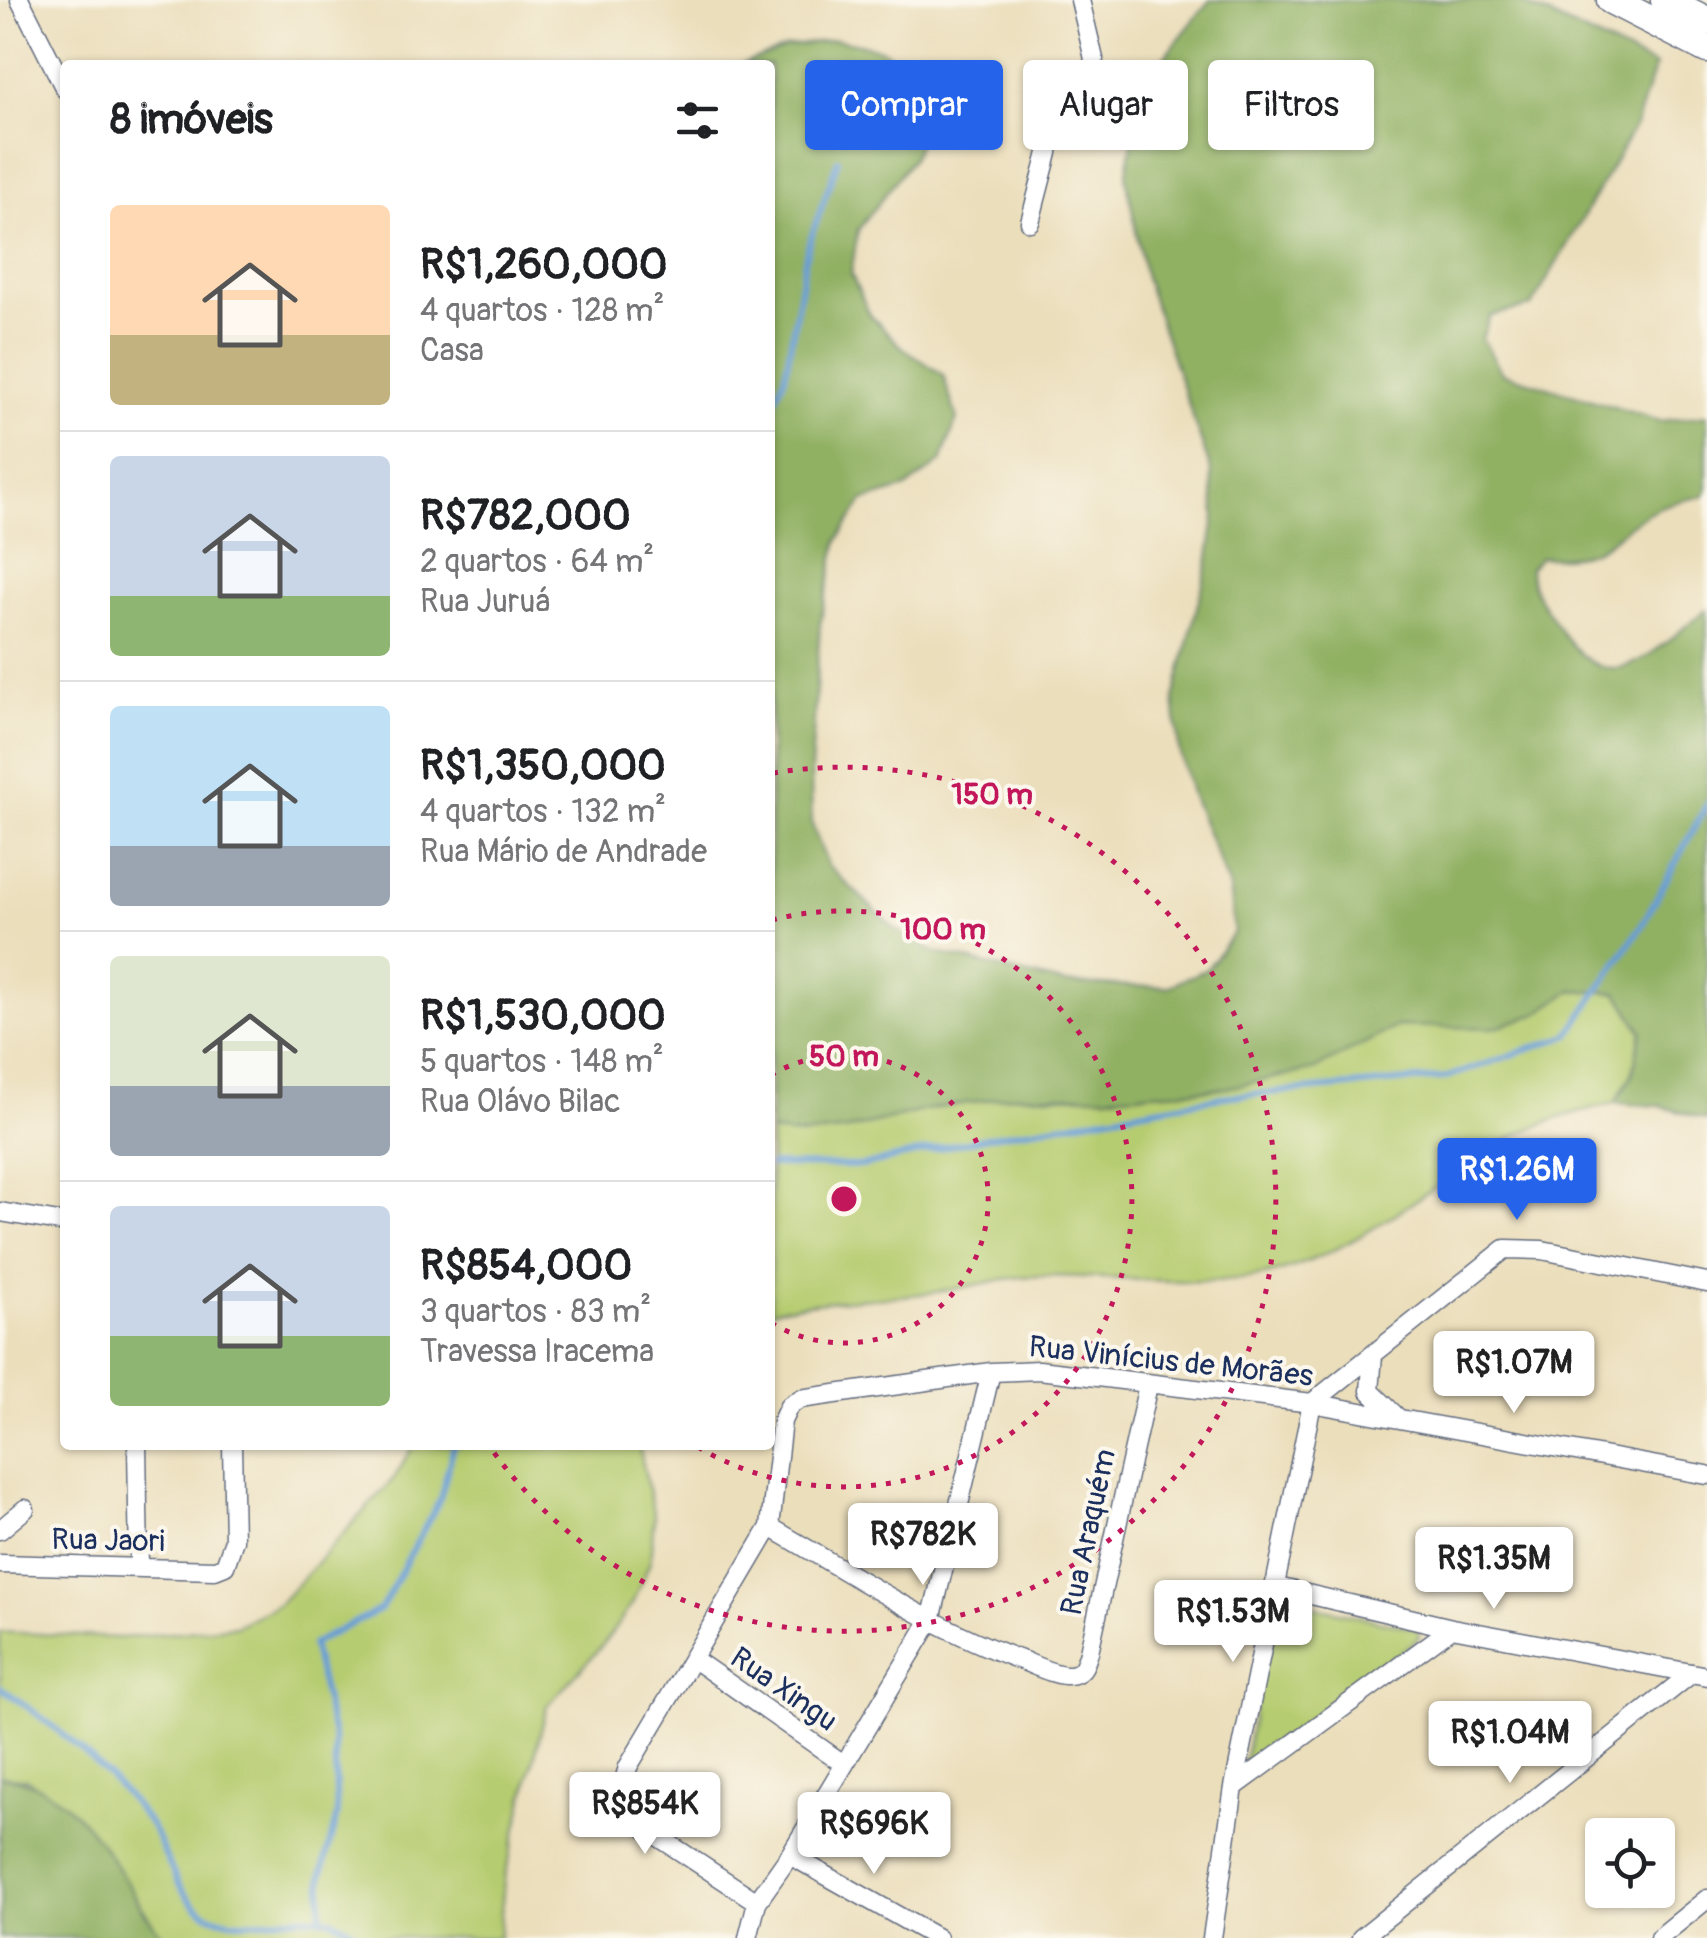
<!DOCTYPE html>
<html lang="pt">
<meta charset="utf-8">
<style>
:root{--surface:#fff;--page:#f6f6f6;--text:#202124;--muted:#757577;--line:#e0e0e0;--accent:#2563eb}
body{margin:0;font-family:Pangolin,sans-serif;background:var(--page);color:var(--text);height:100vh;display:flex;flex-direction:column;font-size:38px;white-space:nowrap}
*{box-sizing:border-box;margin:0}
p{font-size:32px;color:var(--muted)}
.icon{flex:none;width:55px;height:55px;fill:none;stroke:currentColor;stroke-width:2;stroke-linecap:round;stroke-linejoin:round}
.map{position:relative;flex:1;overflow:hidden}
.drawer{position:absolute;left:60px;top:60px;width:715px;height:1390px;display:flex;flex-direction:column;background:var(--surface);border-radius:10px;box-shadow:0 2px 8px #0004}
.drawer>*{flex:none}
.hud{position:absolute;left:805px;top:60px;width:750px;height:90px;display:flex;gap:20px}
.buttons{position:absolute;left:1585px;top:1818px;display:grid;gap:20px}
.buttons a{display:grid;place-items:center;width:90px;height:90px;border-radius:10px;background:var(--surface);box-shadow:0 2px 8px #0004;font-size:50px}
.price{position:absolute;translate:-50% -85px;padding:0 22px;border-radius:10px;background:#fff;color:#222;font-size:32px;line-height:65px;filter:drop-shadow(0 2px 5px #0008)}
.price::after{content:'';position:absolute;left:50%;top:60px;width:30px;height:22px;margin-left:-15px;background:inherit;clip-path:polygon(0 0,100% 0,50% 100%)}
.price.selected{background:var(--accent);color:#fff}
ul{padding:0;list-style:none}
li{display:flex;align-items:center;gap:30px;height:250px;padding:0 50px}
li+li{border-top:2px solid var(--line)}
li span{display:grid;place-items:center;flex:none;width:280px;height:200px;border-radius:10px;color:#555}
li>.icon{margin-inline-start:auto}
span .icon{width:120px;height:120px;fill:#fffc;stroke-width:1}
li b{font-size:42px}
h2{display:flex;justify-content:space-between;align-items:center;height:120px;padding:0 50px;font-size:42px}
.tag{padding:0 35px;border-radius:10px;background:var(--surface);box-shadow:0 2px 8px #0004;font-size:35px;line-height:90px}
.tag.selected{background:var(--accent);color:#fff}
.map>svg:first-child{display:block}
</style>
<div class="map">
<svg width="1707" height="1938" viewBox="0 0 1707 1938">
<rect width="100%" height="100%" fill="#fbf7ec"/>
<filter id="ink" filterUnits="userSpaceOnUse"><feTurbulence type="fractalNoise" baseFrequency=".01" numOctaves="2"/><feDisplacementMap in="SourceGraphic" scale="20" xChannelSelector="R" yChannelSelector="G"/><feConvolveMatrix kernelMatrix="1 2 1 2 8 2 1 2 1" color-interpolation-filters="sRGB"/></filter>
<filter id="wash" filterUnits="userSpaceOnUse"><feTurbulence type="fractalNoise" baseFrequency=".0048" numOctaves="4" result="noise"/><feDisplacementMap in="SourceGraphic" scale="40" xChannelSelector="R" yChannelSelector="G"/><feGaussianBlur stdDeviation="2.25" result="paint"/><feColorMatrix in="noise" values="0 0 0 0 0 0 0 0 0 0 0 0 0 0 0 0 0 1.4 0 .05"/><feComposite in="paint" operator="in"/></filter>
<g filter="url(#wash)">
<rect width="100%" height="100%" fill="#ebdebb"/>
<path fill="#b6cc70" stroke="#687e67" stroke-width="2.5" d="M1572,990L1618,993L1642,1032L1632,1075L1615,1103C1569,1113 1527,1126 1487,1152C1419,1195 1357,1250 1277,1272C1207,1291 1114,1275 1041,1276C1002,1276 967,1289 929,1293C876,1300 822,1298 770,1311V1132L804,1135L847,1130L925,1110L1015,1095L1107,1096L1226,1088L1315,1069L1397,1026L1535,1015Z
M414,1445H639L654,1517L650,1562L632,1604L606,1641L547,1706L504,1880L499,1938H167L155,1928L122,1875L28,1779L0,1776V1632L121,1638L236,1626L280,1603L395,1477Z
M1283,1600L1418,1629L1419,1638L1251,1767L1244,1762L1274,1605Z"/>
<path fill="#90b062" stroke="#567060" stroke-width="2.5" d="M1210,0H1516L1655,66L1635,126L1532,306L1490,316L1482,338L1502,373L1660,421L1707,415V491L1703,496C1688,500 1670,502 1656,509C1602,535 1616,560 1540,557L1530,568C1530,591 1544,605 1556,624C1610,708 1648,654 1707,610V1120L1660,1106L1615,1103L1632,1075L1642,1031L1618,993L1572,990L1535,1015L1492,1028L1397,1026L1315,1069L1226,1088L1107,1096L1015,1095L925,1110L847,1130L804,1135L770,1132V65H740L787,47L836,39L881,49L918,76L929,119L912,159L858,230L851,274L870,315L902,347L943,375L957,419L941,462L906,488L863,501L838,540L820,624L811,769L812,824L828,866L894,928L934,952L1066,984L1167,987L1207,969L1234,932L1229,886L1192,796L1179,750L1174,698L1208,564L1215,517L1211,470L1145,278L1126,177L1142,85Z
M0,1776C60,1782 96,1832 126,1882C139,1902 148,1923 167,1938H0Z"/>
<g fill="none" stroke-linecap="round" stroke-linejoin="round">
<path stroke="#689ed5" stroke-width="6" d="M770,410L785,376L807,249L838,160
M770,1165L862,1166L992,1136L1221,1097L1444,1078L1568,1036L1642,925L1707,804
M0,1687C55,1726 106,1766 147,1821C166,1846 174,1894 203,1911C243,1936 287,1909 330,1919C341,1922 354,1932 363,1938
M321,1919L322,1874L337,1815L334,1740L312,1644L381,1609L440,1499L454,1445"/>
</g>
</g>
<g filter="url(#ink)">
<g fill="none" stroke-linecap="round" stroke-linejoin="round">
<defs>
<path id="street" d="M20,0L65,89
M1030,222L1048,153L1052,108L1083,100L1094,59L1080,0
M0,1212L65,1223
M1373,1355L1370,1391L1397,1417
M1312,1403L1505,1249L1542,1250L1707,1283
M137,1445L139,1567
M770,1527C852,1574 932,1628 1021,1660C1034,1665 1051,1674 1065,1675C1082,1676 1085,1666 1089,1652L1148,1385
M0,1530L25,1509
M0,1564L215,1570L225,1566L234,1540L232,1445
M1273,1586L1452,1628L1707,1676
M695,1660L842,1763
M1234,1787L1452,1628
M790,1855L937,1938
M757,1902L630,1818C616,1800 622,1788 628,1767L770,1527L782,1421L789,1406L800,1399L991,1372L1039,1370L1312,1403L1707,1475
M748,1938L757,1902L790,1855L931,1620L991,1372
M1212,1938L1234,1787L1312,1403
M1361,1938L1692,1673
M1659,1938L1707,1899"/>
<path id="secondary" d="M1611,0L1707,49
M1665,0L1707,21"/>
</defs>
<use href="#street" stroke="#646c7f" stroke-width="21"/>
<use href="#secondary" stroke="#646c7f" stroke-width="31"/>
<use href="#street" stroke="#fff" stroke-width="18"/>
<use href="#secondary" stroke="#fff" stroke-width="28"/>
</g>
</g>
<g fill="none" stroke="#c2185b" stroke-width="5" stroke-dasharray="5 10">
<path d="M771 1075A144 144 0 1 1 771 1323"/>
<path d="M772 920A288 288 0 1 1 696 1446"/>
<path d="M773 773A432 432 0 1 1 490 1447"/>
</g>
<g text-anchor="middle" stroke-width="8" stroke-linejoin="round" paint-order="stroke">
<g font-size="30" fill="#1b2f5e" stroke="#fbf7ec">
<text transform="translate(1171 1361) rotate(6)" y="10">Rua Vinícius de Morães</text>
<text transform="translate(1088 1532) rotate(-78)" y="10">Rua Araquém</text>
<text transform="translate(108 1540) rotate(1)" y="10">Rua Jaori</text>
<text transform="translate(784 1689) rotate(35)" y="10">Rua Xingu</text>
</g>
</g>
<circle cx="844" cy="1199" r="15" fill="#c2185b" stroke="#fbf7ec" stroke-width="5"/>
<g font-size="30" text-anchor="middle" font-weight="bold" fill="#c2185b" stroke="#fbf7ec" stroke-width="8" stroke-linejoin="round" paint-order="stroke">
<text x="992" y="804">150 m</text>
<text x="943" y="939">100 m</text>
<text x="844" y="1066">50 m</text>
</g>
</svg>
<div class="buttons">
<a><svg class="icon" aria-label="locate" viewBox="0 0 24 24"><circle cx="12" cy="12" r="6"/><path d="M12 2v4M12 18v4M2 12h4M18 12h4"/></svg></a>
</div>
<b class="price selected" style="left:1517px;top:1223px">R$1.26M</b>
<b class="price" style="left:1514px;top:1416px">R$1.07M</b>
<b class="price" style="left:923px;top:1588px">R$782K</b>
<b class="price" style="left:1494px;top:1612px">R$1.35M</b>
<b class="price" style="left:1233px;top:1665px">R$1.53M</b>
<b class="price" style="left:1510px;top:1786px">R$1.04M</b>
<b class="price" style="left:645px;top:1857px">R$854K</b>
<b class="price" style="left:874px;top:1877px">R$696K</b>
<div class="hud">
<a class="tag selected">Comprar</a>
<a class="tag">Alugar</a>
<a class="tag">Filtros</a>
</div>
<section class="drawer">
<h2>8 imóveis<svg class="icon" aria-label="filters" viewBox="0 0 24 24"><path d="M4 7h16M4 17h16"/><circle cx="9" cy="7" r="2"/><circle cx="15" cy="17" r="2"/></svg></h2>
<ul>
<li><span style="background:linear-gradient(#ffd9b3 65%,#c2b280 0)"><svg class="icon" aria-label="home" viewBox="0 0 24 24"><path d="M3 11l9-7 9 7M6 9v11h12V9"/></svg></span><div><b>R$1,260,000</b><p>4 quartos · 128 m²</p><p>Casa</p></div></li>
<li><span style="background:linear-gradient(#c9d6e8 70%,#8fb573 0)"><svg class="icon" aria-label="home" viewBox="0 0 24 24"><path d="M3 11l9-7 9 7M6 9v11h12V9"/></svg></span><div><b>R$782,000</b><p>2 quartos · 64 m²</p><p>Rua Juruá</p></div></li>
<li><span style="background:linear-gradient(#bfe0f5 70%,#9aa5b1 0)"><svg class="icon" aria-label="home" viewBox="0 0 24 24"><path d="M3 11l9-7 9 7M6 9v11h12V9"/></svg></span><div><b>R$1,350,000</b><p>4 quartos · 132 m²</p><p>Rua Mário de Andrade</p></div></li>
<li><span style="background:linear-gradient(#dfe7d0 65%,#9aa5b1 0)"><svg class="icon" aria-label="home" viewBox="0 0 24 24"><path d="M3 11l9-7 9 7M6 9v11h12V9"/></svg></span><div><b>R$1,530,000</b><p>5 quartos · 148 m²</p><p>Rua Olávo Bilac</p></div></li>
<li><span style="background:linear-gradient(#c9d6e8 65%,#8fb573 0)"><svg class="icon" aria-label="home" viewBox="0 0 24 24"><path d="M3 11l9-7 9 7M6 9v11h12V9"/></svg></span><div><b>R$854,000</b><p>3 quartos · 83 m²</p><p>Travessa Iracema</p></div></li>
</ul>
</section>
</div>
